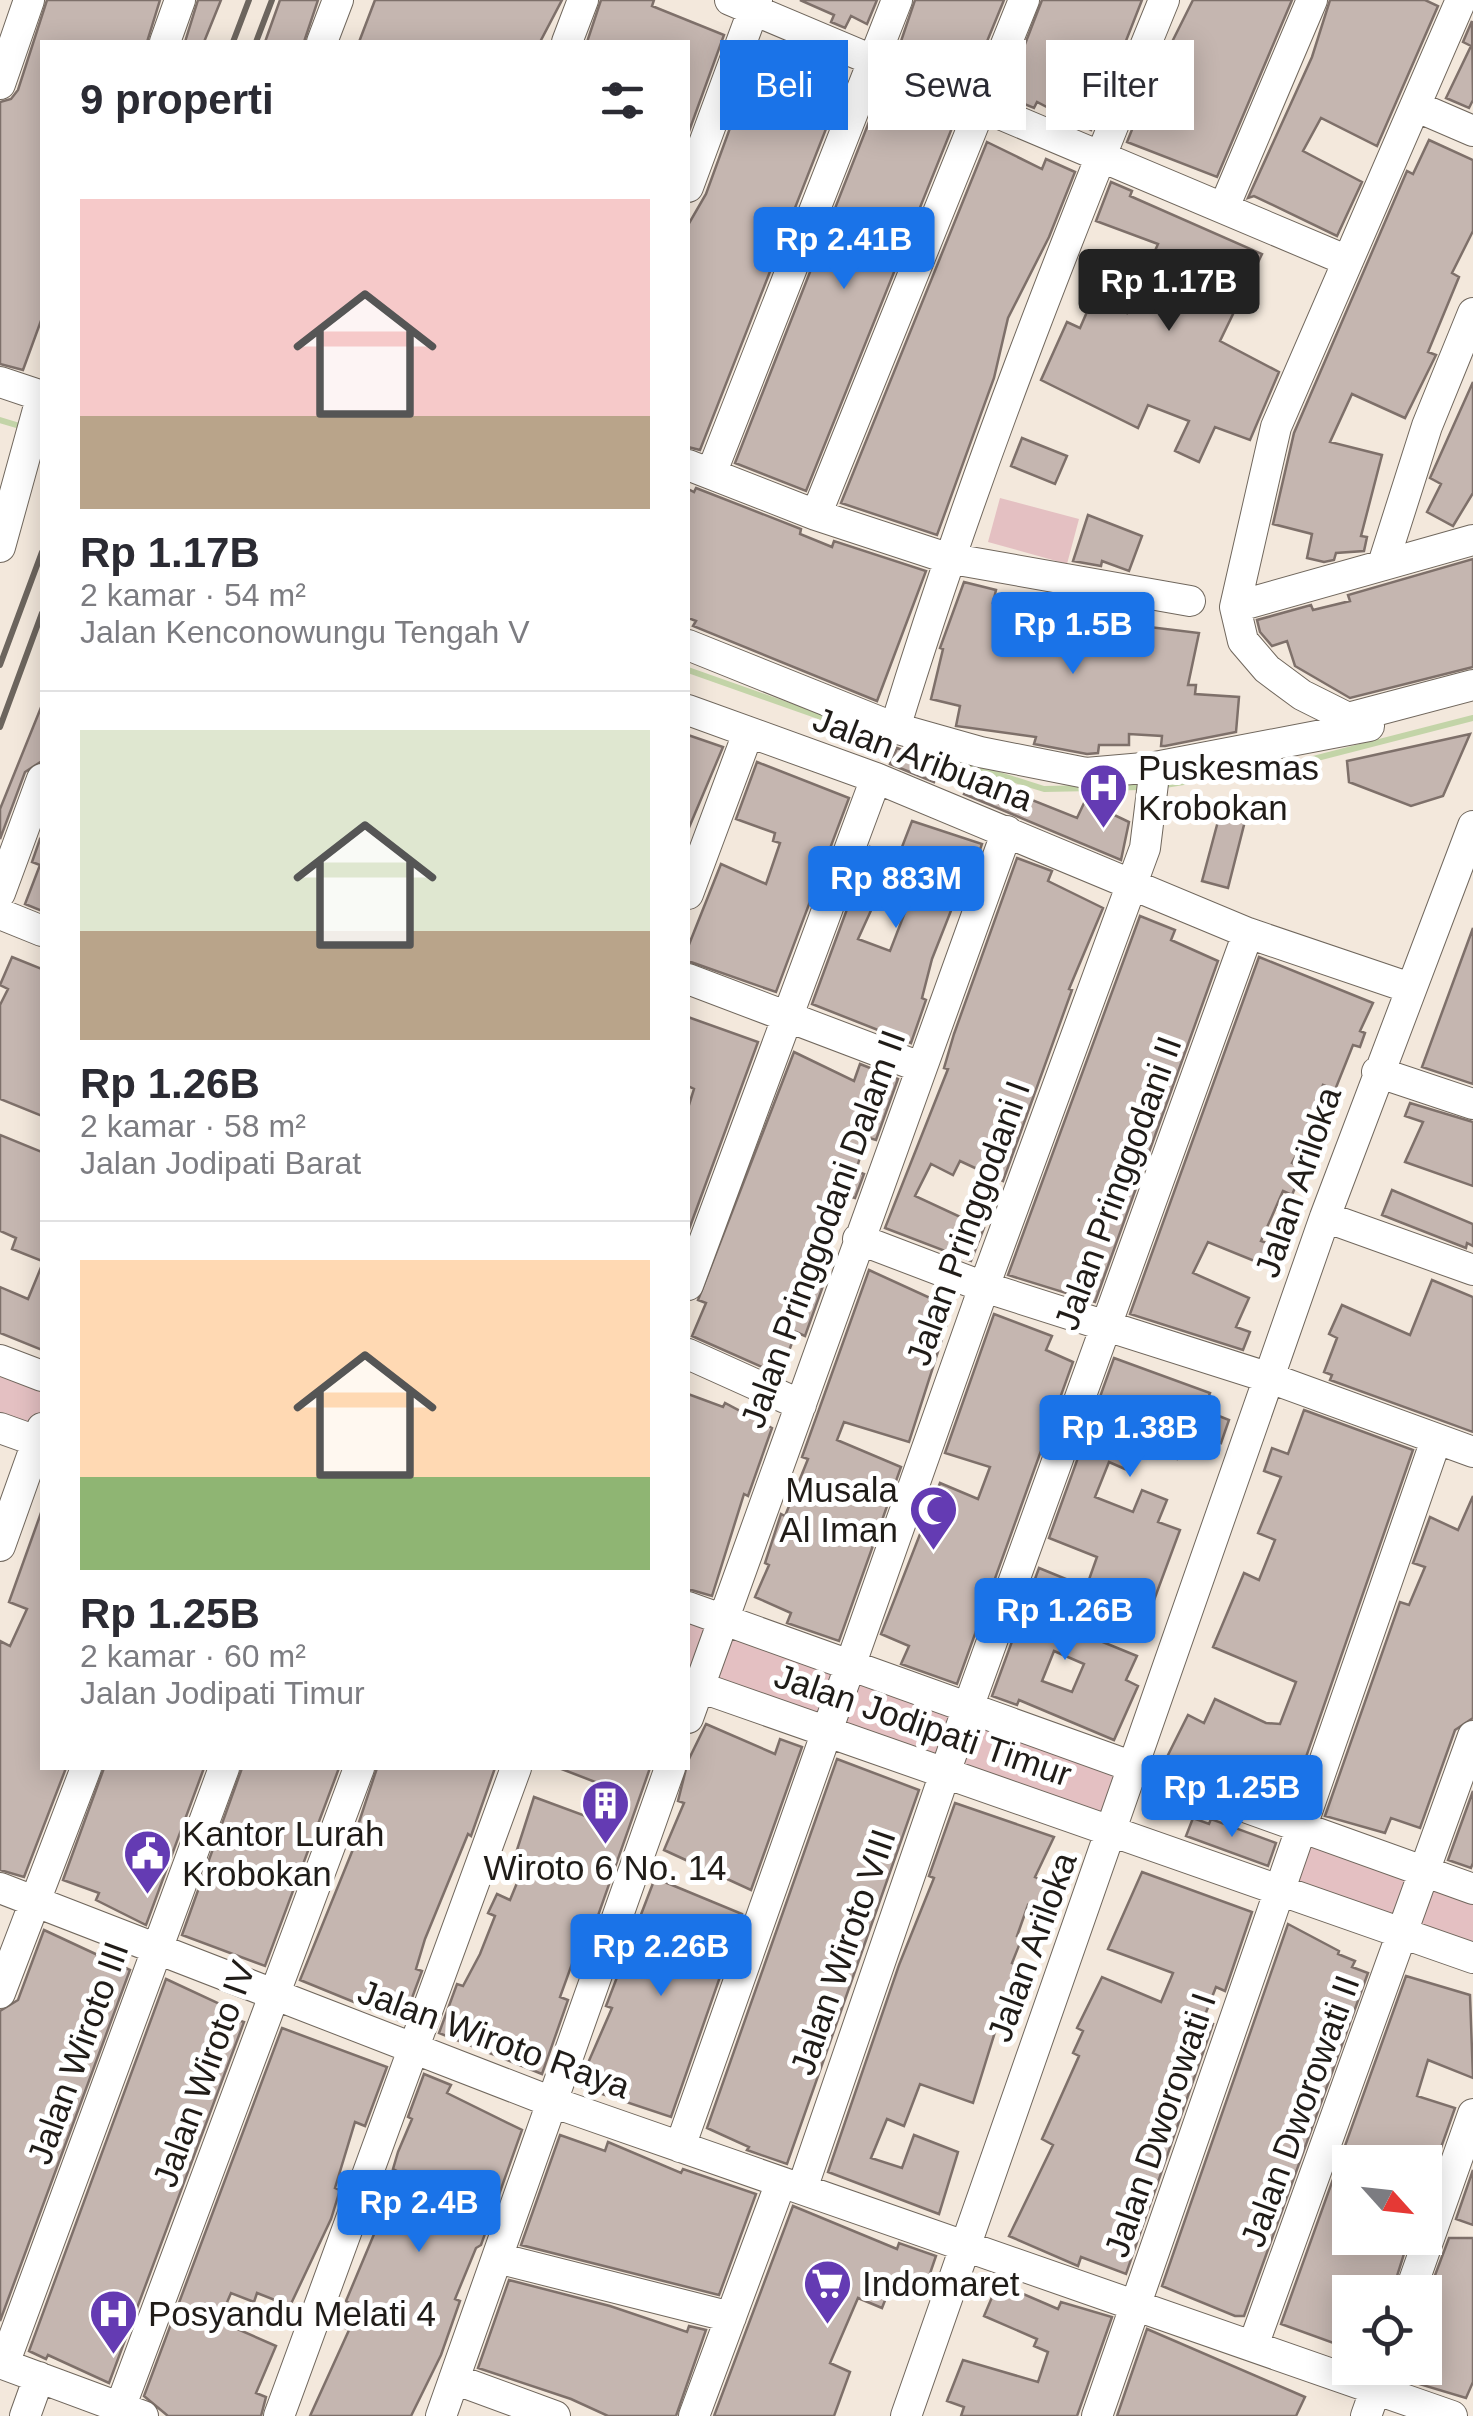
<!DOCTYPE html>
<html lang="id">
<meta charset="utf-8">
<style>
:root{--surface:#fff;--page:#f2f2f3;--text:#2b2b33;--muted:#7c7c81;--line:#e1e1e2;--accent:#1a73e8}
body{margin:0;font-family:Helvetica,sans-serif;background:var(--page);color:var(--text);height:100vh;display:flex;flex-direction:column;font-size:38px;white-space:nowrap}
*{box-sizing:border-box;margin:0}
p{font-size:32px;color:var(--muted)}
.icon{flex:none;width:55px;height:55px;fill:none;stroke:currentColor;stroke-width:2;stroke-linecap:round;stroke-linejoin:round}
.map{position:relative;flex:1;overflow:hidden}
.details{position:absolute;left:40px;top:40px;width:650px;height:1730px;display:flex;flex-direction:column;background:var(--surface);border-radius:0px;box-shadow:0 5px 25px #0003}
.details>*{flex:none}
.hud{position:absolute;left:720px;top:40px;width:602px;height:90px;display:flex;gap:20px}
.needle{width:65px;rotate:117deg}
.controls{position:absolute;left:1332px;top:2145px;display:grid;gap:20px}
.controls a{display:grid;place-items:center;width:110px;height:110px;border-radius:0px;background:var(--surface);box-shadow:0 5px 25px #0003;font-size:50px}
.price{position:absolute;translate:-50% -85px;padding:0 22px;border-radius:10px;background:var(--accent);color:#fff;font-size:32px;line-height:65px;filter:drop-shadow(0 2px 5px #0008)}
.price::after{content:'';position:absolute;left:50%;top:60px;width:30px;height:22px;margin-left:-15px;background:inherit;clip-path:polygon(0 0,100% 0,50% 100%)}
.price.on{background:#222;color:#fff}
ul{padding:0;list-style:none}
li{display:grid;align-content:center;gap:20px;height:530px;padding:0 40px}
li+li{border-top:2px solid var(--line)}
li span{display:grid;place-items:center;height:310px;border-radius:0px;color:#555}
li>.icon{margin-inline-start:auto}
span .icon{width:180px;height:180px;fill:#fffc;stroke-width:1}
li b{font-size:42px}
h2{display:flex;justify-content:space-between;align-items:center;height:120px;padding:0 40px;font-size:42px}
.pill{padding:0 35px;border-radius:0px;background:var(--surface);box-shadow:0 5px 25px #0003;font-size:35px;line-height:90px}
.pill.on{background:var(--accent);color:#fff}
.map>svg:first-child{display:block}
</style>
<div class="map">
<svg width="1473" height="2416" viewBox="0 0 1473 2416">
<rect width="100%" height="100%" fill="#f3e8dc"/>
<path fill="#e4c0c2" d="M1000,498L1079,519L1067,564L988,542Z
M0,1366L42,1382V1437L0,1422Z
M688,1613L1128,1772L1111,1821L688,1669Z
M1307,1838L1473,1898V1950L1290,1885Z"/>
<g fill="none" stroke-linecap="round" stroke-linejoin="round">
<path stroke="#c3d4a8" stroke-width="6" d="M0,420L23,427
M688,670L875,736
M916,749L1044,789L1142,787
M1159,786L1294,764L1473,718"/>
</g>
<path fill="#c5b6b0" stroke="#7e706a" stroke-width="2.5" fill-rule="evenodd" d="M47,0H160L147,42H42V318L23,370L0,364V102L11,99L18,90Z
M198,0H221L204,42H185Z
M280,0H318L304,42H265Z
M375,0H562L540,42H359Z
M601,0H654L652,6L724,35L688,134V42H587Z
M800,0H877L867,24L851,16L845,28L831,22L834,15Z
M915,0H1004L972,78L924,53L922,57L899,47Z
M1042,0H1142L1091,130L1037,102L1034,108L1005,96Z
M1193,0H1292L1217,177L1127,142L1164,50L1167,52Z
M1330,0H1425L1438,6L1377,146L1321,118L1303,151L1362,182L1337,236L1254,196L1248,198L1312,57Z
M1472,21L1473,100L1469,108L1446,98L1471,46L1463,42Z
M757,54L788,68L791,61L844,83L700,450L688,447V225L706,194Z
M908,96L932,106L928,112L954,123L806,491L735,463L876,104L900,113Z
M1429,140L1473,160V231L1452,273L1459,277L1428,352L1436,355L1405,418L1352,394L1330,442L1382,455L1361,536L1367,537L1364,551L1336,553L1334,560L1324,562L1307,558L1312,534L1273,524L1294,433L1407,171L1413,174Z
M987,142L1042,169L1046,159L1075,172L1049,237L1008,318L994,378L937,535L841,503Z
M1111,182L1132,191L1130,196L1262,254L1220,341L1279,372L1250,440L1215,427L1199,462L1175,451L1189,421L1148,405L1138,428L1041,380L1067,322L1080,328L1093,298L1127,313L1158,244L1096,221Z
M1473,382V493L1453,526L1427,512L1441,484L1430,478Z
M1022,438L1067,456L1055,484L1011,466Z
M696,488L801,529L800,534L832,547L834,541L926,571L877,701L693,626L696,621L688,618V489L694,492Z
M1088,515L1142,536L1129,571L1102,561L1101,566L1073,561Z
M1473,559V667L1350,698L1295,666L1287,641L1272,646L1260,632L1257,620L1311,605L1313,610L1350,601L1348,595Z
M964,582L996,590L993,603L1037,609L1038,603L1091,614L1124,615L1123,621L1141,626L1199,633L1188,685H1196L1195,694L1239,697L1236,732L1165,746H1161L1162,736L1129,734V745H1099L1098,753L1087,754L1034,744L1036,737L956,726L960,706L931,699L943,649L940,648Z
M42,705V761L25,772L0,839V809Z
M1470,734L1443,796L1411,806L1349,782L1347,761Z
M688,735L723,747L688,830Z
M897,748L941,765L934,782L890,764Z
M757,762L849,798L776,992L688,961V947L721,864L766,884L780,843L773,841L775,833L736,819Z
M974,772L999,782L997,786L1077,818L1085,801L1129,822L1121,860L964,794Z
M1221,810L1246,817L1228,888L1202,881Z
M912,821L982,844L960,905L954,903L932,959L922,998L926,1000L911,1043L812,1004L870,847L897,860ZM878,895L907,907L890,951L858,939Z
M40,839L42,840V911L25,904L40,865L32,862Z
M1017,858L1052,871L1048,881L1103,908L1069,989L1072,990L1003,1181L960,1161L953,1175L931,1164L915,1196L984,1228L971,1261L885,1228L948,1069L944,1068L954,1034Z
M1140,916L1175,930L1171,940L1218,961L1095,1302L1008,1275Z
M1473,928V1084L1422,1067Z
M12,957L42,969V1116L0,1099V1005L8,989L0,985Z
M1259,957L1373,1003L1360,1031L1365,1033L1360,1047L1353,1045L1335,1090L1323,1085L1308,1123L1313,1125L1292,1163L1303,1168L1292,1195L1283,1191L1261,1241L1270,1244L1262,1264L1208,1242L1193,1273L1249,1298L1236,1327L1250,1332L1243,1350L1130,1314Z
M688,1017L758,1042L688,1232V1108L694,1089L688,1086Z
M794,1052L854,1081L860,1064L898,1079L876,1140L866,1137L856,1171L864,1174L855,1198L848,1196L832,1237L822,1270L828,1272L805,1336L796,1332L780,1375L692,1336L706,1303L698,1300Z
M1410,1103L1473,1122V1186L1405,1162L1423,1122L1405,1116Z
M0,1135L42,1152V1261L12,1249L16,1238L0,1231Z
M1392,1190L1473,1224V1246L1467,1243L1466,1248L1382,1215Z
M42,1265V1350L0,1333V1287L28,1299Z
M869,1270L952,1308L909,1442L844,1422L837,1440L901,1467L839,1641L787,1623L791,1613L755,1597L769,1565L765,1563L781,1514L785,1516L808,1459L802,1457Z
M1432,1280L1473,1297V1432L1330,1380L1332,1375L1324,1372L1337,1338L1329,1334L1342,1305L1410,1335Z
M994,1314L1052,1336L1046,1350L1073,1362L957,1684L901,1664L909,1646L881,1634L940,1483L978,1499L990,1467L945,1453Z
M1114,1358L1210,1393L1204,1410L1229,1420L1221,1443L1188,1430L1177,1459L1135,1444L1125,1469L1109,1462L1095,1497L1133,1512L1142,1490L1167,1500L1158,1522L1180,1530L1150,1611L1086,1588L1097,1557L1049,1538Z
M688,1394L723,1407L725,1403L772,1428L748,1496L744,1494L712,1596L688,1589Z
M1304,1410L1413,1450L1290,1803L1166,1759L1188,1715L1204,1723L1215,1699L1266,1723L1280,1724L1296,1682L1213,1647L1244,1573L1259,1580L1275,1540L1258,1533L1281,1477L1264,1471L1272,1448L1288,1454Z
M1473,1496V1718L1455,1730L1420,1828L1391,1818L1385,1833L1325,1816L1400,1602L1409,1605L1425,1567L1413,1563L1430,1517L1458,1530Z
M42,1510V1768H66L24,1877L0,1870V1641L10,1646L27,1609L9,1602Z
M1039,1568L1083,1586L1066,1627L1137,1656L1126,1680L1138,1686L1114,1740L1019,1700L1017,1705L992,1696ZM1054,1651L1084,1664L1072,1692L1042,1681Z
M706,1724L775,1754L780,1739L802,1747L751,1890L664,1850L684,1803L678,1801L688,1761Z
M837,1759L919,1790L787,2164L747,2150L749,2147L707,2128Z
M104,1768H204L146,1925L96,1900L99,1893L63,1880Z
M242,1768H339L265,1966L182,1935Z
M377,1768H495L471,1836L468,1834L425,1939L416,1969L422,1971L403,2022L300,1980L362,1827L358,1825Z
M559,1768H650L581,1964L573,1961L560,1997L568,2000L542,2074L439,2033L457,1984L463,1986L480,1954L495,1916L488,1913L497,1894L510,1900L526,1861L515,1856L534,1797L588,1817L603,1785Z
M1473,1791V1863L1471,1868L1448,1860Z
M955,1803L1054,1837L1035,1877L1051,1883L1041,1910L1028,1905L1017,1936L1022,1938L1012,1963L1024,1967L1015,1993L1008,1990L973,2103L920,2084L904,2126L887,2119L871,2158L902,2168L914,2135L958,2152L939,2214L828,2172L899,1965L934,1878L929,1876Z
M1193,1818L1209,1824L1211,1819L1276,1843L1268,1866L1186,1836Z
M1142,1872L1252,1912L1225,1991L1216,1987L1203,2020L1213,2024L1126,2274L1081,2257L1078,2266L1009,2236L1053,2145L1042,2139L1079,2056L1073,2053L1083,2031L1077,2028L1102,1977L1161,2002L1173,1973L1108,1949Z
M655,1878L742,1914L671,2117L578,2086L612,2008L606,2006Z
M1288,1924L1339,1951L1338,1954L1355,1961L1352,1967L1368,1973L1244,2316H1235L1162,2286Z
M44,1930L130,1970L0,2321V2011L18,2000Z
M1406,1976L1470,1995L1473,2078L1428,2060L1417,2096L1455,2108L1425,2193V2162H1350V2238H1409L1392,2292H1350V2349L1281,2324Z
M166,1979L220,2004L216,2013L244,2022L109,2383L48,2355L46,2359L29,2351Z
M282,2028L387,2067L365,2126L355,2122L335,2188L340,2190L331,2219L290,2306L257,2293L254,2302L231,2293L219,2321L276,2346L256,2393L266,2397L261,2416H168L144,2396Z
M424,2074L451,2085L447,2093L522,2130L481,2245L476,2248L455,2299L460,2301L441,2355L411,2416H310L349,2330L341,2326L351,2304L346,2301L385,2208L381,2206L397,2171L393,2169L398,2152L412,2119L408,2117Z
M560,2135L605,2151L608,2142L681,2173L683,2169L756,2194L719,2295L521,2245Z
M1473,2170V2225L1456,2219Z
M793,2206L897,2249L899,2243L936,2256L924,2291L893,2280L882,2308L858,2298L830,2363L850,2372L834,2416H714Z
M1449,2238H1473V2382L1466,2398L1399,2378L1401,2368H1425V2302Z
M509,2280L610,2306L687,2332L689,2326L706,2330L676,2416H608L571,2399L478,2368Z
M998,2283L1058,2309L1061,2302L1112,2317L1077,2416H961L964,2407L947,2401L963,2360L1038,2382L1048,2352L1034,2346L1037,2339L984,2316Z
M1147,2329L1305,2397L1296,2416H1117Z"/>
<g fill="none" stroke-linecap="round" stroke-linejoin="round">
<defs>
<path id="minor" d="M730,0L1348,261
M1461,0L1276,427L1235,607L1243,641L1267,669L1302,695L1348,718L1473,685
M165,42L180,0
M322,42L338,0
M567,42L583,0
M0,84L29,0
M1415,106L1473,131
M688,187L757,0
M1225,205L1312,0
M0,382L42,396
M688,465L816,515L947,558L1190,601
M711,474L897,0
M816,515L1024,0
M0,547L42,395
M1384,561L1427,426L1473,313
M1235,607L1473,540
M688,645L895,728L980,752L1086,773L1155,767L1369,726
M688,710L876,778L1248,933L1410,988
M895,728C971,480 1066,240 1164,0
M0,893L42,779
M688,894L748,733
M0,914L42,931
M688,979L920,1067
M1377,1072L1473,1104
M1325,1217L1473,1270
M858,1239L984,1287L1270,1378L1473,1452
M688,1285L876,778
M688,1354L801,1405
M0,1360L42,1376
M0,1428L42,1443
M0,1546L42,1428
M688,1607L1473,1889
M688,1683L1473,1958
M688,1718L1007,831
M0,1888L552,2102L1452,2416
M0,1993L86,1768
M680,2147L984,1287L1145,848L1155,767
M802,2189L956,1741L1248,933
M497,2258L731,2317
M1410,2292L1473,2114
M1253,2346L1473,1736
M0,2363L143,2416
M4,2364L224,1768
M454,2379L555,2416
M25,2416L39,2377
M117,2416L359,1768
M279,2416L516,1768
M441,2416L670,1768
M694,2416L781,2182
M906,2416L1325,1217L1473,826
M1097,2416L1436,1440
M1366,2416L1383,2368"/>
</defs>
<use href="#minor" stroke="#70675d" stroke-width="32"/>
<use href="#minor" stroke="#fff" stroke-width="30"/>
<path stroke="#6c655e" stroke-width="6" d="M233,42L249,0
M256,42L272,0
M0,665L42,552
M0,727L42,613"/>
</g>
<defs>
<symbol id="hospital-pin" viewBox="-11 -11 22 30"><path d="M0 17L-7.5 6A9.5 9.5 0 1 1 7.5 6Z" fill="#643bb3" stroke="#fff"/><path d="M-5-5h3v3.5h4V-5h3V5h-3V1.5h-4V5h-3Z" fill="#fff"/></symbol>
<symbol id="mosque-pin" viewBox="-11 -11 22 30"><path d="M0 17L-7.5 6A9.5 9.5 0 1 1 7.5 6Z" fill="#643bb3" stroke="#fff"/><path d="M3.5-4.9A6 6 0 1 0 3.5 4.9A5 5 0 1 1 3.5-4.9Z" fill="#fff"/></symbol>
<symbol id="building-pin" viewBox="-11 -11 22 30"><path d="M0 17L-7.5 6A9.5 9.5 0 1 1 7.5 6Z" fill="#643bb3" stroke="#fff"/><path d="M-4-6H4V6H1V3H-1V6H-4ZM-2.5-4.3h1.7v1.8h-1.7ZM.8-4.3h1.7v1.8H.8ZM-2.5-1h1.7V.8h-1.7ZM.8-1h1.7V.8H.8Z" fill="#fff"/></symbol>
<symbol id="civic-pin" viewBox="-11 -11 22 30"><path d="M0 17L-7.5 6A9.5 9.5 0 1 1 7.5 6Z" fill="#643bb3" stroke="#fff"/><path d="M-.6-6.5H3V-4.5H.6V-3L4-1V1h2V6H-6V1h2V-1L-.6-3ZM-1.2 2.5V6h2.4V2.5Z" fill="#fff"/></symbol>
<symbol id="supermarket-pin" viewBox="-11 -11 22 30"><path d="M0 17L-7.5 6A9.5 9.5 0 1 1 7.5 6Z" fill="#643bb3" stroke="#fff"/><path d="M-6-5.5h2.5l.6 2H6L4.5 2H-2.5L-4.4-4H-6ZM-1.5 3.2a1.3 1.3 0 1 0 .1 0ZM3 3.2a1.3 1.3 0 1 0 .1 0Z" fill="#fff"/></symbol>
</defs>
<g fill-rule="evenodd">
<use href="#hospital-pin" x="1076" y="760" width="55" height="75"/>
<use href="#mosque-pin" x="906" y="1482" width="55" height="75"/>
<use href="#building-pin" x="578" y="1776" width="55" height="75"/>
<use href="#civic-pin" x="120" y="1826" width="55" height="75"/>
<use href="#supermarket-pin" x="800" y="2256" width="55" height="75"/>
<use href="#hospital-pin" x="86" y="2286" width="55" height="75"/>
</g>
<g text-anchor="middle" stroke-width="10" stroke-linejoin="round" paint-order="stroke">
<g font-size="35" fill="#201c18" stroke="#fff">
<text transform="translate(923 759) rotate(21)" y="12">Jalan Aribuana</text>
<text transform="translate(1298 1182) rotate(-71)" y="12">Jalan Ariloka</text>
<text transform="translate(1118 1183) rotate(-70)" y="12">Jalan Pringgodani II</text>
<text transform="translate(968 1223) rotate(-70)" y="12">Jalan Pringgodani I</text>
<text transform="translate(823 1229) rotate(-70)" y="12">Jalan Pringgodani Dalam II</text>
<text transform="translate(923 1725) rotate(19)" y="12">Jalan Jodipati Timur</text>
<text transform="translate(1032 1947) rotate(-70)" y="12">Jalan Ariloka</text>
<text transform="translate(843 1952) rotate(-71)" y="12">Jalan Wiroto VIII</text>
<text transform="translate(494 2039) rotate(20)" y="12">Jalan Wiroto Raya</text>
<text transform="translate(78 2053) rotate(-70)" y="12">Jalan Wiroto III</text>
<text transform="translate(204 2074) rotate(-70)" y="12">Jalan Wiroto IV</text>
<text transform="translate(1300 2111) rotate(-70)" y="12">Jalan Dworowati II</text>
<text transform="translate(1160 2125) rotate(-71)" y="12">Jalan Dworowati I</text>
</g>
<g font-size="35" fill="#201c18" stroke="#fff" text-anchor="start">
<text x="1138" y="780">Puskesmas<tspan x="1138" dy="40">Krobokan</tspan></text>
<text x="898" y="1502" text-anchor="end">Musala<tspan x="898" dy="40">Al Iman</tspan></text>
<text x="182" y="1846">Kantor Lurah<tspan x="182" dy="40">Krobokan</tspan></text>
<text x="605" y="1880" text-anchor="middle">Wiroto 6 No. 14</text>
<text x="862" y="2296">Indomaret</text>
<text x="148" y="2326">Posyandu Melati 4</text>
</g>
</g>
</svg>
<div class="controls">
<a><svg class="needle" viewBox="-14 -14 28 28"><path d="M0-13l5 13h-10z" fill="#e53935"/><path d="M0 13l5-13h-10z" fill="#7c7c81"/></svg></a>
<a><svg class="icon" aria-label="locate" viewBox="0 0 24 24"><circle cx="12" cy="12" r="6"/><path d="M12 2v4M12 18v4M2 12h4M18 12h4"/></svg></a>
</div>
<b class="price" style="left:844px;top:292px">Rp 2.41B</b>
<b class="price on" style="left:1169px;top:334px">Rp 1.17B</b>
<b class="price" style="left:1073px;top:677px">Rp 1.5B</b>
<b class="price" style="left:896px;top:931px">Rp 883M</b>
<b class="price" style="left:1130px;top:1480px">Rp 1.38B</b>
<b class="price" style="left:1065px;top:1663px">Rp 1.26B</b>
<b class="price" style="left:1232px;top:1840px">Rp 1.25B</b>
<b class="price" style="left:661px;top:1999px">Rp 2.26B</b>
<b class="price" style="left:419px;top:2255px">Rp 2.4B</b>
<div class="hud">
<a class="pill on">Beli</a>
<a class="pill">Sewa</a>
<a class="pill">Filter</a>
</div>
<section class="details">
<h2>9 properti<svg class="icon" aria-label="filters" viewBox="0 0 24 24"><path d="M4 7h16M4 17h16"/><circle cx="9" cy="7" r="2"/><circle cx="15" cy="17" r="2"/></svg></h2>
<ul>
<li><span style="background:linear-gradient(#f6c9c9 70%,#b9a48a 0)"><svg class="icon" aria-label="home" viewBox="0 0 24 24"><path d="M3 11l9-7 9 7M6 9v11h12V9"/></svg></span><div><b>Rp 1.17B</b><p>2 kamar · 54 m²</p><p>Jalan Kenconowungu Tengah V</p></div></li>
<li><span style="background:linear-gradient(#dfe7d0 65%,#b9a48a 0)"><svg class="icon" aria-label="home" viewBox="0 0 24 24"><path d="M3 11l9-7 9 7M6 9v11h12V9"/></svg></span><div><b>Rp 1.26B</b><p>2 kamar · 58 m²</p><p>Jalan Jodipati Barat</p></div></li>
<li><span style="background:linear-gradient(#ffd9b3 70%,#8fb573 0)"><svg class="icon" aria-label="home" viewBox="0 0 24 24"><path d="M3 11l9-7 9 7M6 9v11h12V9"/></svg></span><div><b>Rp 1.25B</b><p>2 kamar · 60 m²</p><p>Jalan Jodipati Timur</p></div></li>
</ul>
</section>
</div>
